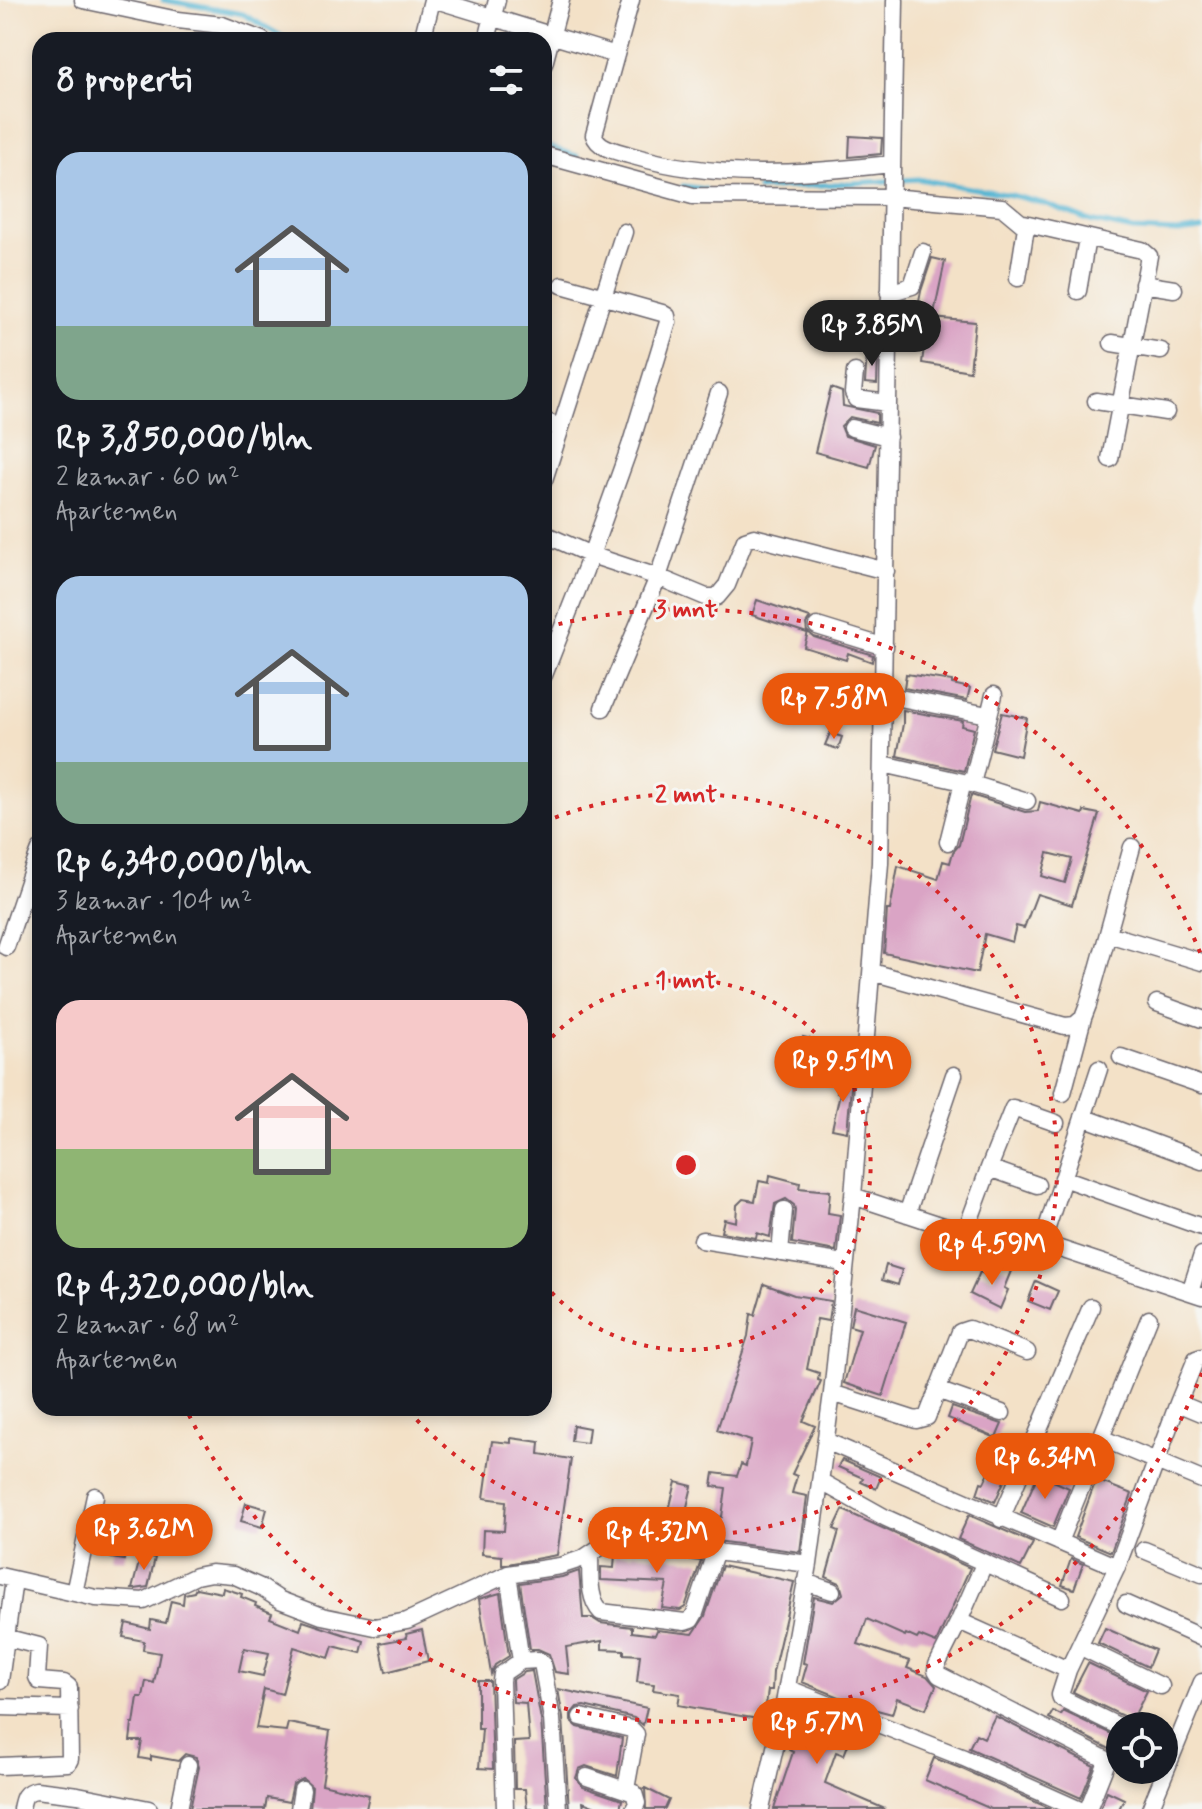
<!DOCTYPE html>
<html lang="id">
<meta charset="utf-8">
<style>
:root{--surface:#171b24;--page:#20242c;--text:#f1f3f6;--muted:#9ea1a6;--accent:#ea580c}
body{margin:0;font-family:Mynerve,sans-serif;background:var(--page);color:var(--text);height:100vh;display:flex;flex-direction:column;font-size:30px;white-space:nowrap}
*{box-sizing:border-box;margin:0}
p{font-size:26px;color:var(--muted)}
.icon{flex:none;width:44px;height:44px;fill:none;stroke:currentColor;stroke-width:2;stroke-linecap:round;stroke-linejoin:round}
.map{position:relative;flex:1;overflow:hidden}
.drawer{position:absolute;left:32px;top:32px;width:520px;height:1384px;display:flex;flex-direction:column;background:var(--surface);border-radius:24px;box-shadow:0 4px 12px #0003}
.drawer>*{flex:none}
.tools{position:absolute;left:1106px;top:1712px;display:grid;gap:16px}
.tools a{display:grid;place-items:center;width:72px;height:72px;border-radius:50%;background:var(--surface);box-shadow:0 4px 12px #0003;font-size:40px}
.price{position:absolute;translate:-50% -68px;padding:0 18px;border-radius:28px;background:var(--accent);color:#fff;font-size:26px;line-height:52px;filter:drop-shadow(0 2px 4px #0008)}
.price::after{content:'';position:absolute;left:50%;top:48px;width:24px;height:18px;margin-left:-12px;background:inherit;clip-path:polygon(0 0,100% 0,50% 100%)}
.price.current{background:#222;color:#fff}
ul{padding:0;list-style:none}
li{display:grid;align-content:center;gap:16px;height:424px;padding:0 24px}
li span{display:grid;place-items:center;height:248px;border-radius:24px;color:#555}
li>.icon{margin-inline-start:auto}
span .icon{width:144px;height:144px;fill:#fffc;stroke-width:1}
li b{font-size:34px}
h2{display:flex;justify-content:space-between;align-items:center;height:96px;padding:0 24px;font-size:34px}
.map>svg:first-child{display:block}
</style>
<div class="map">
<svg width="1202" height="1809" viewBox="0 0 1202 1809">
<rect width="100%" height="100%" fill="#f6f6f2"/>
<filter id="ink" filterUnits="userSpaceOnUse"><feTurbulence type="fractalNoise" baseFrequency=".0125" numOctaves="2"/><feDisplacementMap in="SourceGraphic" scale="16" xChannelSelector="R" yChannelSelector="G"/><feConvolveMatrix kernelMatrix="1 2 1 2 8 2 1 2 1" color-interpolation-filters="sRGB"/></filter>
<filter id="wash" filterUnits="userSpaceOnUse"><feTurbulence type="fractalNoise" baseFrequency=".006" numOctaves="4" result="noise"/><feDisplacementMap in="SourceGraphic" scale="32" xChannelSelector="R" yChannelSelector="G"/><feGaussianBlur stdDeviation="1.8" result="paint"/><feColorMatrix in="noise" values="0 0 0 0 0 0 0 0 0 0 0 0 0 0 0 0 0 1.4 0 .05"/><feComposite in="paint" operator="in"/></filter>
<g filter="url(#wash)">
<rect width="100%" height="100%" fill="#f3e1c7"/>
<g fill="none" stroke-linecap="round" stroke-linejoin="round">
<path stroke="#54b5d3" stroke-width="5" d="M163,0L243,14L288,40
M544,145L577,156
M683,186L705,189
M758,189L918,179L1011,195L1046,204L1090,221L1133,230L1179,232L1202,229"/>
</g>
<g id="blocks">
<path fill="#daa4c5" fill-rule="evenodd" d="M850,136L882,138L881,154L849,157Z
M932,258L945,261L933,318L975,322L970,371L922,363L925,339L912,336L921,291Z
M867,352L878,353L877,384L865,383Z
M831,388L842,392L843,406L877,413V423L850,417L841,426L845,436L875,445L869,467L815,452Z
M757,600L810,618L806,624L807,633L752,615Z
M808,632L814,637L873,655L872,662L848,653L846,660L804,647Z
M906,674L952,681V684L970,688L967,700L904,688Z
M903,710L963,721L962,726L974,729L964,771L897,756L903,724Z
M1002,713L1027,718L1020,756L992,749Z
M830,733L842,737L838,749L825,745Z
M971,795L1025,812L1038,811L1040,802L1083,814L1084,811L1099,814L1072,905L1037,894L1024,928L1016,926L1012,942L985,934L977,973L884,953L887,910H890L898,866L938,879L943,861L950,863L953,852L959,845ZM1048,853L1072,859L1065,883L1042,876Z
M803,1037L823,1042L819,1056L834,1061L831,1072L814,1067L811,1082L793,1078Z
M840,1075L852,1077L847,1132L832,1129L840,1093L837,1092Z
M770,1175L800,1183L799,1188L830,1191L828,1213L840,1215L836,1251L792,1243L795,1210L794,1205L786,1199L775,1204L770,1237L757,1233L756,1238L721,1232L724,1219L736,1222L737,1205L743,1199L755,1201L759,1181L769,1183Z
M886,1265L902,1270L898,1285L882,1280Z
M998,1266L1011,1271L1004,1288L1008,1290L1000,1309L970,1294L980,1272L993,1278Z
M1036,1281L1058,1291L1050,1310L1028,1301Z
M764,1284L794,1295L831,1301L828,1321L817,1319L807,1369L819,1373L818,1380L821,1381L803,1421L815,1426L792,1474L797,1476L792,1493L807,1496L800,1552L663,1534L676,1482L692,1486L682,1528L708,1532L710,1515L722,1517L726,1488L712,1486L714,1473L737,1476L741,1464L746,1466L751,1441L717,1430L748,1336L751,1314L755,1315Z
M854,1306L906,1322L883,1396L844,1383L860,1329L850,1326Z
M952,1407L1002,1424L996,1438L948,1418Z
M573,1425L589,1428L587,1443L571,1441Z
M511,1438L540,1442L539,1454L571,1459L557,1555L502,1565V1556L482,1554L483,1530L504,1531L506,1501L484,1498L492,1441L511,1443Z
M842,1460L881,1477L876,1489L861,1482L863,1478L838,1467Z
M989,1472L1005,1479L995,1502L977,1494L981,1482L984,1483Z
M1038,1474L1069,1488L1053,1527L1021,1513Z
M1096,1480L1132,1494L1111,1552L1075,1537Z
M246,1503L267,1509L262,1527L241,1521Z
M843,1510L970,1568L936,1643L919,1636L917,1639L906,1634L905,1636L867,1619L858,1644L910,1661L907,1668L927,1676L936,1686L926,1709L897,1698L892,1714L862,1706L802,1682L807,1664L803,1663L814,1597L833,1602L843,1594L840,1583L826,1577L839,1531L834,1529Z
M969,1515L1033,1543L1021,1567L958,1539Z
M113,1546L126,1549L124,1560L111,1558Z
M633,1553L701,1561L685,1607L680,1610L662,1608L667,1583L601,1580V1567L614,1568L615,1554L633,1555Z
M141,1555L155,1558L148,1587L135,1589H132Z
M1071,1559L1083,1564L1074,1589L1062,1585Z
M722,1566L794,1582L773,1672L772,1690H768L764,1720L678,1705L680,1694L653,1690L654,1684L637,1682L640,1655L624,1654V1650L602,1649V1641L566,1647L569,1674L555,1672L549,1654L538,1649H530L520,1583L562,1577L579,1571L583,1618H592L600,1623L632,1627V1632L655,1635L657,1630L693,1634L705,1616Z
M196,1588L222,1593L223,1588L242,1594L241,1597L256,1603L255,1606L272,1613L270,1618L300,1630L303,1621L364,1641L361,1653L333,1646L329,1658L294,1647L282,1694L264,1689L256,1728L286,1731L288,1723L330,1731L322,1784L369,1795L366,1809H310L312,1787L303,1779L293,1784L289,1802L267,1798L265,1809H190L199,1767L196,1757L185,1754L178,1761L151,1756V1760L139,1758L142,1741H130L132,1724H134L138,1697H143L146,1681L154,1683L160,1653L143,1650L144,1641L123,1637L126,1623L150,1629L151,1620L166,1623L171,1601L183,1604L184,1594L194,1592ZM244,1648L269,1653L263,1676L239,1671Z
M500,1593L509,1656L495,1665L491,1674L479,1599Z
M1105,1628L1155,1650L1148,1667L1098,1643Z
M422,1630L428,1661L386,1672L380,1643L407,1638L406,1634Z
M1088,1663L1147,1691L1130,1724L1125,1717L1073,1692Z
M532,1671L541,1720L547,1809H527L525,1789H515L514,1742L529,1741L526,1703L513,1702L512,1680L525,1672Z
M478,1681H490L493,1769L479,1768L482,1729H478Z
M558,1689L647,1708L643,1725L634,1718L584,1706L577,1707L571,1714V1721L578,1727L622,1738L617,1776L586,1766L579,1769L576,1778L583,1787L622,1800L620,1809H601L583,1802L584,1809H569L563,1718Z
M805,1707L855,1727L844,1755L836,1752L825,1783L885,1809H774L793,1752L789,1750Z
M1053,1711L1061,1715L1063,1711L1120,1738V1765L1110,1749L1049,1718Z
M995,1716L1094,1766L1081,1798L969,1748L976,1734L984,1738Z
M934,1758L960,1768L1051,1809H991L925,1780Z
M645,1788L669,1800L665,1809H646Z
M1107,1791L1124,1799L1119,1809H1100Z"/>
</g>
</g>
<g filter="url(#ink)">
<use href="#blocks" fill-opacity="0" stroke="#6b656c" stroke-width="2"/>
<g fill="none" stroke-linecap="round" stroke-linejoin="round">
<defs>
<path id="minor" d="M83,0L178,20L222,25L262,40
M436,0L616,55
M631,0L594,135C598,148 616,151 629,155C718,181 801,174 891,164
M422,40L432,0
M487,40L497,0
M544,64L561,0
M544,155L693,196L891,197L1002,207L1026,227L1018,278
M1024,223L1142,250L1149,256L1110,459
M1143,284L1174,289
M1078,291L1087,238
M889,293L912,286L923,252
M1112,343L1161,351
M855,372L853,393L856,399L888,403
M1096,401L1166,412
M544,421L561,427
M852,428L888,437
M544,480L624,232
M544,534L591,555L630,446L668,322L667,316L662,313L562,285
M817,626L885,647
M544,675L591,555L658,577L719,393
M884,695L988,715
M603,708L658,577L706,597H717L727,585L745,540L754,537L886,571
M883,764L972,784L1027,801
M972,784L994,695
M948,842L963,782
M30,876L40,850
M1108,934L1202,962
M6,947L30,876L40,880
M872,972L1065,1026L1075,1025L1083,1018L1088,1005L1132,847
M1157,1003L1202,1019
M1121,1057L1202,1085
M1063,1093L1083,1018
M1083,1117L1202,1161
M989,1168L1013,1108L1056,1123
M1063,1178L1202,1227
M853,1196L965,1233L1022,1255L1034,1252L1042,1243L1099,1069
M907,1214L954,1075
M965,1233L989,1168L1037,1185
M702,1240L844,1263
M1042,1243L1202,1296
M780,1253L784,1210
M1190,1292L1202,1255
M937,1390L1002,1413
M832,1393L916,1420L927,1417L960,1332L969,1329L1027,1352
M1178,1403L1196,1359L1202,1357
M1101,1438L1202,1480
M826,1441L1117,1567L1068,1670L1060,1695L1061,1698L1120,1727
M820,1481L886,1518L1062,1598
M1001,1519L1091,1307
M1059,1542L1149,1319
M1144,1550L1202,1574
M590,1554C591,1572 587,1598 601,1612L685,1622L691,1620L695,1613L716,1550
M984,1564L959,1621L1068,1670
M1117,1567L1178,1403L1202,1413
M508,1574L521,1661L538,1660L542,1663L552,1719L558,1809
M0,1576L96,1598L144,1601L196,1576L211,1573L233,1575L260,1587L280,1600L322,1616L375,1627L407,1621L508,1574L560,1566L584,1558L602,1546L622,1540L809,1564
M805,1582L832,1591
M74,1593L95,1496
M1126,1604L1202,1638
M959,1621L937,1665L936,1670L939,1675L1105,1759L1106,1764L1088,1809
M0,1636L39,1646L37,1677L39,1681L64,1683L69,1687L70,1759L68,1763L0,1766
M1081,1647L1161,1686
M0,1681L14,1580
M787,1688L964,1758L1078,1809
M0,1707L70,1709
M581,1717L631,1729L636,1734L626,1789
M587,1777L634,1793L637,1803L634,1809
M21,1809C23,1798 24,1792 36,1790L78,1795L149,1809
M179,1809L188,1765
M299,1809L302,1790
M505,1809L501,1681L502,1674L521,1661
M761,1809L780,1726L809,1564L832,1393L853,1196L880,863L895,0
M1150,1809L1202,1682"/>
</defs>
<use href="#minor" stroke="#6b656c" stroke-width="19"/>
<use href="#minor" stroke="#fff" stroke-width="16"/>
</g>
</g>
<g fill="none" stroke="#d62828" stroke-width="4" stroke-dasharray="4 8">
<path d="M544 1046A185 185 0 1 1 544 1284"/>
<path d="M544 822A371 371 0 1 1 406 1408"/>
<path d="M1202 1373A556 556 0 0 1 186 1409M547 627A556 556 0 0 1 1202 957"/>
</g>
<circle cx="686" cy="1165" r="12" fill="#d62828" stroke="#f6f6f2" stroke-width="4"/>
<g font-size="24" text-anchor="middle" font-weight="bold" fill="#d62828" stroke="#f6f6f2" stroke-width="6" stroke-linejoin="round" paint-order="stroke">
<text x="686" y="617">3 mnt</text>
<text x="686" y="802">2 mnt</text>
<text x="686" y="988">1 mnt</text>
</g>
</svg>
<div class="tools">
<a><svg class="icon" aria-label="locate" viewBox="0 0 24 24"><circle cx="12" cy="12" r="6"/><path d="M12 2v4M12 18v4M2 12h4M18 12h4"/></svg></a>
</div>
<b class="price current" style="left:872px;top:368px">Rp 3.85M</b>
<b class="price" style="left:834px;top:741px">Rp 7.58M</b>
<b class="price" style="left:843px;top:1104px">Rp 9.51M</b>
<b class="price" style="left:992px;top:1287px">Rp 4.59M</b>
<b class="price" style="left:1045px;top:1501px">Rp 6.34M</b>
<b class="price" style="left:144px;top:1572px">Rp 3.62M</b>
<b class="price" style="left:657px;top:1575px">Rp 4.32M</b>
<b class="price" style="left:817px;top:1766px">Rp 5.7M</b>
<section class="drawer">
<h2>8 properti<svg class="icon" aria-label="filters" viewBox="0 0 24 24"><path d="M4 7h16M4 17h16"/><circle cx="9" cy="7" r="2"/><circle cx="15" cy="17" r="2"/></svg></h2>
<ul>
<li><span style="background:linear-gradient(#a9c7e8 70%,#7fa58c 0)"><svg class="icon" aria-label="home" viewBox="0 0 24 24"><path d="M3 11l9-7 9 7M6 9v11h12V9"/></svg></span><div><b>Rp 3,850,000/bln</b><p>2 kamar · 60 m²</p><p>Apartemen</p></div></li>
<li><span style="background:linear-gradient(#a9c7e8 75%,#7fa58c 0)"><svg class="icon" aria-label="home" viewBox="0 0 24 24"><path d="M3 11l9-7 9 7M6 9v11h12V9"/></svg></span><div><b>Rp 6,340,000/bln</b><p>3 kamar · 104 m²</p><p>Apartemen</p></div></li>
<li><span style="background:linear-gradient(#f6c9c9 60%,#8fb573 0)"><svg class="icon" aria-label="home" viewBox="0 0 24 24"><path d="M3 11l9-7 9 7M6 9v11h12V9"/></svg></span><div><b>Rp 4,320,000/bln</b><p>2 kamar · 68 m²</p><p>Apartemen</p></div></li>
</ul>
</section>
</div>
